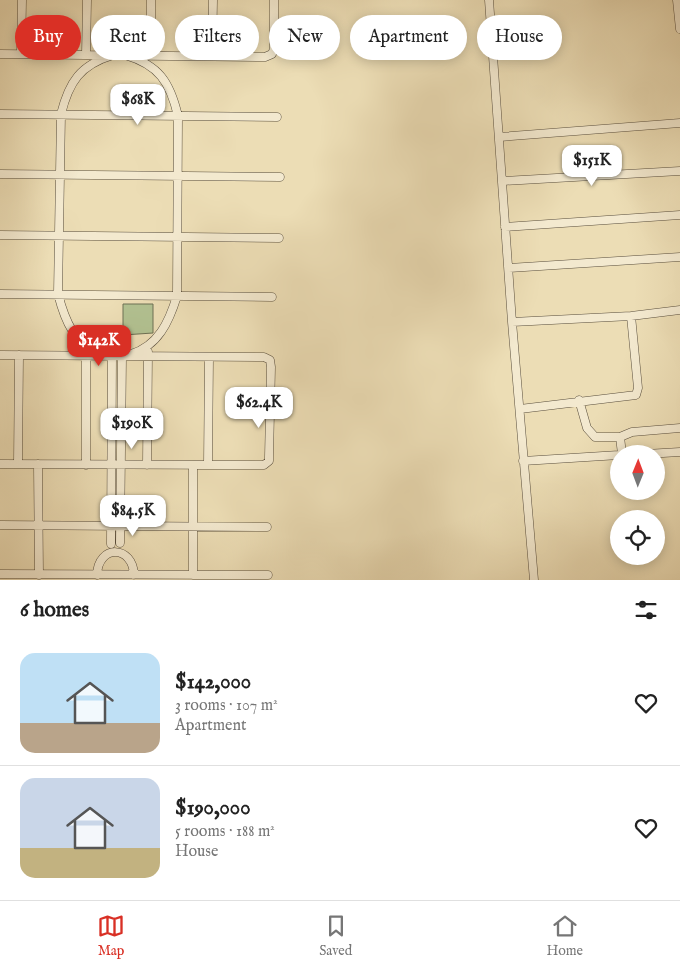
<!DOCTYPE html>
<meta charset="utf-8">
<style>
:root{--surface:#fff;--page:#f6f6f6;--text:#222;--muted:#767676;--line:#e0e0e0;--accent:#d93025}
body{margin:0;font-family:"IM FELL English",serif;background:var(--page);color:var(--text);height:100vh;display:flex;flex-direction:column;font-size:19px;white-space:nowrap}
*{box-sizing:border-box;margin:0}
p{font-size:16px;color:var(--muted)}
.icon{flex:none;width:28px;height:28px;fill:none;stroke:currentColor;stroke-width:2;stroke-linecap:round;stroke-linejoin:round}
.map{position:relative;height:580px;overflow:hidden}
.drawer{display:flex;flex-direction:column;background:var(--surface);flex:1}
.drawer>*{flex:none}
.top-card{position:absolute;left:15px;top:15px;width:650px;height:45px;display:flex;gap:10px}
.needle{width:32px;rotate:1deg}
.controls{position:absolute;left:610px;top:445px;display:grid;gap:10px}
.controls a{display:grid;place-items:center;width:55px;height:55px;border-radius:50%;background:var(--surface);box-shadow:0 2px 12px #0003;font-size:25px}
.price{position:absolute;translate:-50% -42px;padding:0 11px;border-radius:10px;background:#fff;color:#222;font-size:16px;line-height:32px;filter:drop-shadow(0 1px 2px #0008)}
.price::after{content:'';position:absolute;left:50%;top:30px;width:15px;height:11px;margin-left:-8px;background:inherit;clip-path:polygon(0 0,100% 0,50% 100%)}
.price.selected{background:var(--accent);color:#fff}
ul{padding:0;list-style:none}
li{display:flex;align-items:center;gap:15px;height:125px;padding:0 20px}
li+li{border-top:1px solid var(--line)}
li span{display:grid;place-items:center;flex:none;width:140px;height:100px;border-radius:15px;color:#555}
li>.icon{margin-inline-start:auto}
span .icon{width:60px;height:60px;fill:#fffc;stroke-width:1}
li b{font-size:21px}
h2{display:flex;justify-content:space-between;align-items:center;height:60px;padding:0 20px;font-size:21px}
.tag{padding:0 18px;border-radius:22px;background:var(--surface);box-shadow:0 2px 12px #0003;font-size:18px;line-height:45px}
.tag.selected{background:var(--accent);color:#fff}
.menu{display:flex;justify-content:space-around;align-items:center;height:70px;border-top:1px solid var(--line);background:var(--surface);font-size:14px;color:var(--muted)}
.menu a{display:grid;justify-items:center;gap:2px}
.menu .selected{color:var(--accent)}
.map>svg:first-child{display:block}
</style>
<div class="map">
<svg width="680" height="580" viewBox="0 0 680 580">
<rect width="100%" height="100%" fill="#ecddb5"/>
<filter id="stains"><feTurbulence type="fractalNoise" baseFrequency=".004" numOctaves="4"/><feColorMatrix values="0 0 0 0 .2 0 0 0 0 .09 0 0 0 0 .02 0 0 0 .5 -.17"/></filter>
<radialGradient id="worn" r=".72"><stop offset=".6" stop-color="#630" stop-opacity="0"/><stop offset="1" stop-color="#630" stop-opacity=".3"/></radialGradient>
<path fill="#b2c292" stroke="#6d7054" d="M123,304H153V333L123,335Z"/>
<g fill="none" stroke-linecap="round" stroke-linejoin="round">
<defs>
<path id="minor" d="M489,0L512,322L534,580
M677,0L680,29
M0,54L265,57L272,54L274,49V0
M21,54L22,0
M86,55L87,0
M125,55C159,65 170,82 178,116L177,296C169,322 158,346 131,354
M151,55V0
M212,56L213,0
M0,114L277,117
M499,137L680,123
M0,174L280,177
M502,181L680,171
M505,227L680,215
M0,235L279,238
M509,268L680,257
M0,294L272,297
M512,322L631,316L680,310
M102,354C74,344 65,321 58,294L61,114C69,82 80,65 113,55
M0,355L264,357L270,360L271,367L269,457V461L264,465L0,464
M579,400L587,428L595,437H620L632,432L680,428
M520,409L636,395L638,388L631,316
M620,437L622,454
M646,454L680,452
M523,461L619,455
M18,464L19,355
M38,464L39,575
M86,465V352
M147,465L148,352
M208,465L209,357
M0,525L267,527
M120,543L122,356
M111,544L112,356
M0,574L268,575
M97,575C98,544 133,545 134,575
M193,575V465"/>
</defs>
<use href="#minor" stroke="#594e3d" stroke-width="9"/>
<use href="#minor" stroke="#f3e9cf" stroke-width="8"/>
</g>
<rect width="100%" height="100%" filter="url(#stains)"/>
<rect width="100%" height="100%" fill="url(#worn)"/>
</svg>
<div class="controls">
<a><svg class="needle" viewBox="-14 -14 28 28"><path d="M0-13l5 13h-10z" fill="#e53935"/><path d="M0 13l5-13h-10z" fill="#767676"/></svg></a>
<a><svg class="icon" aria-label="locate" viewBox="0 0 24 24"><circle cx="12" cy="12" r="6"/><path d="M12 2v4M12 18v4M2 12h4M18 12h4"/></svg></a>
</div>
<b class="price" style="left:138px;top:126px">$68K</b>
<b class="price" style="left:592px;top:187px">$151K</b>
<b class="price selected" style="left:99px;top:367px">$142K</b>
<b class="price" style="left:259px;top:429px">$62.4K</b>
<b class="price" style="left:132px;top:450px">$190K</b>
<b class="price" style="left:133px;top:537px">$84.5K</b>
<div class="top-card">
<a class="tag selected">Buy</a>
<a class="tag">Rent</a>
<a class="tag">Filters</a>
<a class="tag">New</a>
<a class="tag">Apartment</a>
<a class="tag">House</a>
</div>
</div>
<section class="drawer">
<h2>6 homes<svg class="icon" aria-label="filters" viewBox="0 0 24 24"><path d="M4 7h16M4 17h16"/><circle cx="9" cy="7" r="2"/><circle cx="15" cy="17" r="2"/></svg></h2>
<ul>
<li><span style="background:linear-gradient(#bfe0f5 70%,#b9a48a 0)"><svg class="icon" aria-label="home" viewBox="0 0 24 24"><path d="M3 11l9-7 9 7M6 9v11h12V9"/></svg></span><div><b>$142,000</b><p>3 rooms · 107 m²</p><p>Apartment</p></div><svg class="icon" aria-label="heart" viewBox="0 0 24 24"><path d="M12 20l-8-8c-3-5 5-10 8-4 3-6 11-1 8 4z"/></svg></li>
<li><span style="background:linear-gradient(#c9d6e8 70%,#c2b280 0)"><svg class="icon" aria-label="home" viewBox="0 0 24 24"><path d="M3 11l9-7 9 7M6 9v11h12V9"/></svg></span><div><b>$190,000</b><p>5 rooms · 188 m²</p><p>House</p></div><svg class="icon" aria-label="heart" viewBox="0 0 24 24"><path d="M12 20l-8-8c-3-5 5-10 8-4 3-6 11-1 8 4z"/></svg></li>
</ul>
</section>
<nav class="menu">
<a class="selected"><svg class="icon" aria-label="map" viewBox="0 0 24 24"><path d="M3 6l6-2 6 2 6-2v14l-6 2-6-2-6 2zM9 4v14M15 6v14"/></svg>Map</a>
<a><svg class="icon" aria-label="saved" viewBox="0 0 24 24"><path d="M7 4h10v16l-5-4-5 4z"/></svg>Saved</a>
<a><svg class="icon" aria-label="home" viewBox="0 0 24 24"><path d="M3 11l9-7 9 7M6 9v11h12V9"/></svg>Home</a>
</nav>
